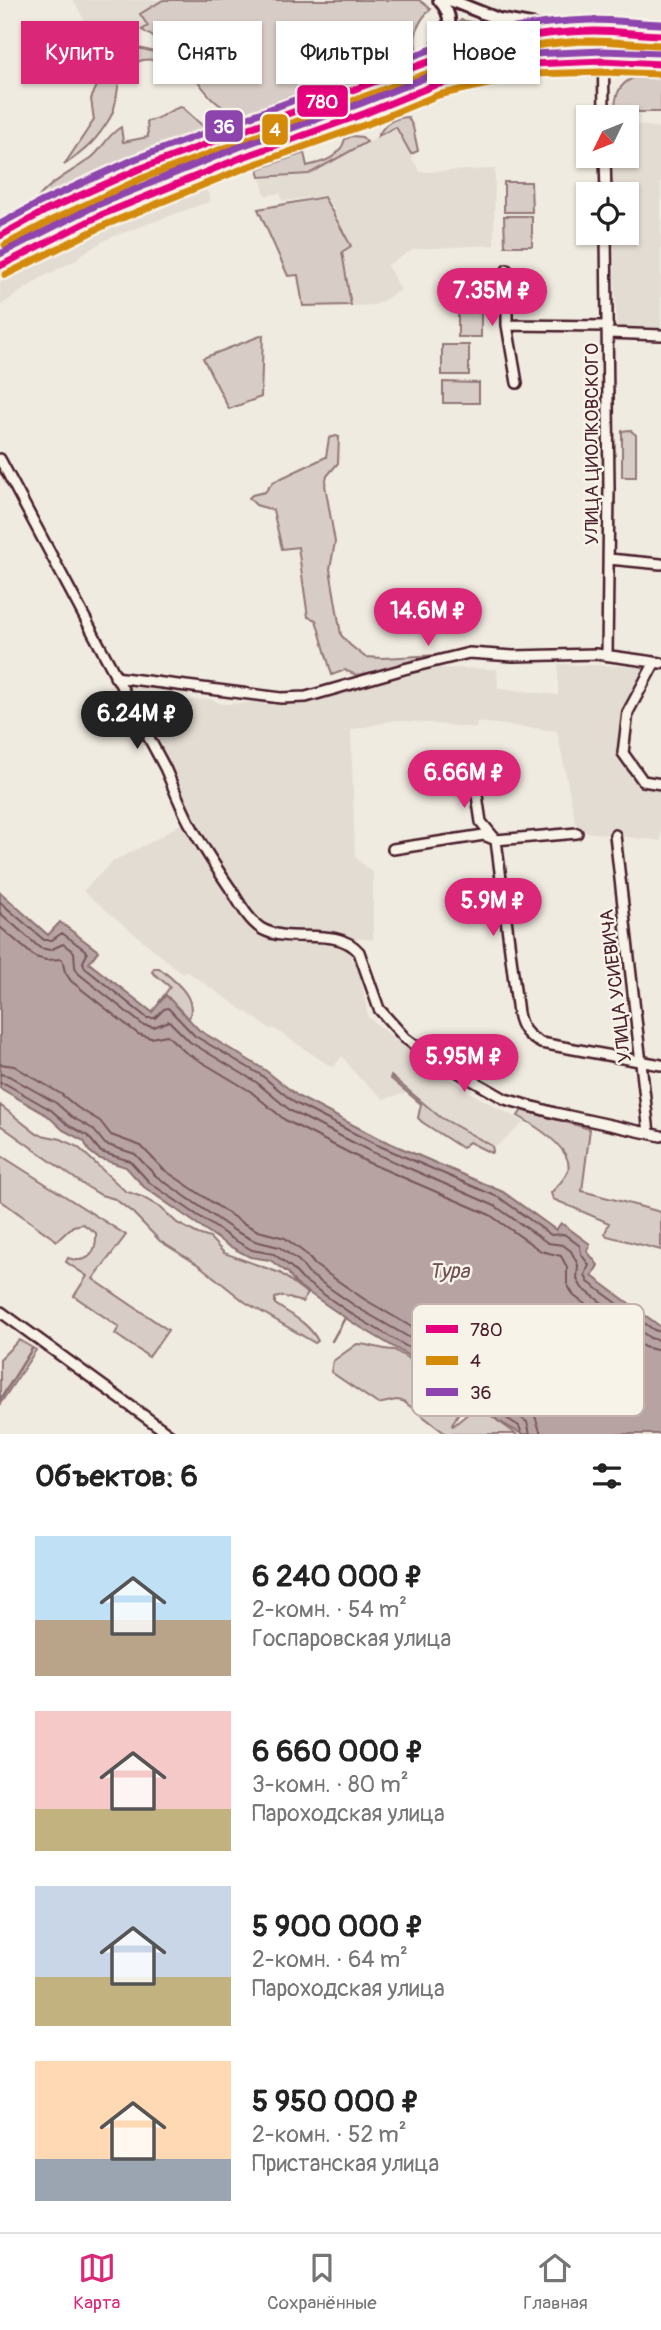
<!DOCTYPE html>
<html lang="ru">
<meta charset="utf-8">
<style>
:root{--surface:#fff;--page:#f2f2f2;--text:#222;--muted:#767676;--line:#e0e0e0;--accent:#db2777}
body{margin:0;font-family:Pangolin,sans-serif;background:var(--page);color:var(--text);height:100vh;display:flex;flex-direction:column;font-size:26px;white-space:nowrap}
*{box-sizing:border-box;margin:0}
p{font-size:23px;color:var(--muted)}
.icon{flex:none;width:38px;height:38px;fill:none;stroke:currentColor;stroke-width:2;stroke-linecap:round;stroke-linejoin:round}
.map{position:relative;height:1434px;overflow:hidden}
.sheet{display:flex;flex-direction:column;background:var(--surface);flex:1}
.sheet>*{flex:none}
.banner{position:absolute;left:21px;top:21px;width:620px;height:63px;display:flex;gap:14px}
.needle{width:46px;rotate:227deg}
.controls{position:absolute;left:576px;top:105px;display:grid;gap:14px}
.controls a{display:grid;place-items:center;width:63px;height:63px;border-radius:0px;background:var(--surface);box-shadow:0 2px 5px #0004;font-size:35px}
.price{position:absolute;translate:-50% -60px;padding:0 16px;border-radius:24px;background:var(--accent);color:#fff;font-size:23px;line-height:46px;filter:drop-shadow(0 2px 4px #0008)}
.price::after{content:'';position:absolute;left:50%;top:42px;width:21px;height:16px;margin-left:-10px;background:inherit;clip-path:polygon(0 0,100% 0,50% 100%)}
.price.selected{background:#222;color:#fff}
ul{padding:0;list-style:none}
li{display:flex;align-items:center;gap:21px;height:175px;padding:0 35px}
li span{display:grid;place-items:center;flex:none;width:196px;height:140px;border-radius:0px;color:#555}
li>.icon{margin-inline-start:auto}
span .icon{width:84px;height:84px;fill:#fffc;stroke-width:1}
li b{font-size:30px}
h2{display:flex;justify-content:space-between;align-items:center;height:84px;padding:0 35px;font-size:30px}
.pill{padding:0 24px;border-radius:0px;background:var(--surface);box-shadow:0 2px 5px #0004;font-size:24px;line-height:63px}
.pill.selected{background:var(--accent);color:#fff}
.dock{display:flex;justify-content:space-around;align-items:center;height:98px;border-top:2px solid var(--line);background:var(--surface);font-size:19px;color:var(--muted)}
.dock a{display:grid;justify-items:center;gap:4px}
.dock .selected{color:var(--accent)}
.map>svg:first-child{display:block}
</style>
<div class="map">
<svg width="661" height="1434" viewBox="0 0 661 1434">
<rect width="100%" height="100%" fill="#f0ebe0"/>
<filter id="ink" filterUnits="userSpaceOnUse"><feTurbulence type="fractalNoise" baseFrequency=".0143" numOctaves="2"/><feDisplacementMap in="SourceGraphic" scale="14" xChannelSelector="R" yChannelSelector="G"/><feConvolveMatrix kernelMatrix="1 2 1 2 8 2 1 2 1" color-interpolation-filters="sRGB"/></filter>
<g filter="url(#ink)">
<path fill="#e3dcd2" d="M73,0H163L149,11L148,26L102,52Z
M627,123L661,128V328H626L616,325L614,233H626V194H613V156H626Z
M395,128L420,172L495,169L494,245L415,249L387,265L401,290L375,305L353,306L343,251L352,246L326,196L282,201L280,193L265,196L261,179L309,175Z
M206,189L211,201L109,238L80,255L78,259L41,278L0,306V282L39,259L104,226Z
M558,664L651,667L628,712L623,753L643,781L661,784V841L577,831L557,731L477,722L476,728L396,720L351,730L355,857L373,873V940L352,938L351,960L358,961L368,1017L419,1058L474,1095L524,1122L496,1147L441,1116L407,1093L384,1099L358,1077L342,1056L333,1068L273,1028L272,1030L186,971L183,974L83,891L113,861L153,841L193,816L160,756L148,703L210,699L222,704L318,699L439,668L497,669L498,688L558,695Z"/>
<path fill="#d8cdc6" stroke="#917678" stroke-width="2" d="M163,0H419L431,9C420,19 413,32 416,48L251,111C214,116 206,88 184,64C172,51 158,39 142,30L148,26L140,14Z
M461,20L503,28L506,35L445,48L457,24Z
M612,42L661,44V52L614,49L610,46Z
M590,43L595,48L590,53L554,54L513,61L517,50L557,44Z
M138,48L159,53L173,69L161,68C155,61 153,58 143,60C109,68 123,97 110,118C96,141 86,150 64,165L94,120L91,99L103,72C110,69 111,65 116,60C123,54 130,51 138,48Z
M506,51L509,54L507,58L469,66L457,73L422,80L352,111L348,105L418,77C432,60 484,56 506,51Z
M633,78L661,79V112H615C615,96 618,85 633,78Z
M339,102L341,114L308,126L307,115Z
M182,107L205,128L202,131L81,180L35,202C50,181 71,173 91,158C103,149 107,135 121,127L123,142L148,137L147,121C163,119 168,109 182,107Z
M408,117L413,127L418,151L411,154L396,127L378,136C385,123 393,118 408,117Z
M298,118L301,120V125L243,146L218,159L99,207L0,256V248C93,191 197,157 298,118Z
M352,136L362,137L367,142L309,174L260,177L258,169L304,153L307,166C324,162 340,158 345,139Z
M504,182H531L532,212H504Z
M324,197L351,246L342,252L351,305L303,306L298,275L288,276L258,209Z
M504,216H532V246H505Z
M458,310H481V337H458Z
M263,335L261,397L229,409L203,358Z
M442,345H469V375H442Z
M443,382L479,383V403H443Z
M630,430L636,435V477H622V431Z
M336,436L339,437L338,463L327,476L325,485L335,542L330,569L341,635L350,645L365,657L382,658L439,655L399,668L356,675L345,670L332,675L316,620L308,617L298,547L282,549L273,510L256,505L249,498L252,495L265,492L273,482L326,457L329,438Z
M154,968H159C174,980 201,999 187,1022L182,1023L159,1002L170,987L152,972Z
M391,1076L440,1117L492,1146L493,1151L491,1153L469,1142L462,1148L422,1122L418,1118L421,1104L390,1078Z
M0,1105L37,1134L61,1139L78,1147L125,1191L142,1197L161,1208L177,1223L198,1234L210,1238L224,1253L280,1273L308,1294L302,1302L282,1296L275,1298V1304C291,1315 309,1323 318,1341L315,1343L245,1302L200,1266L160,1241L133,1213L115,1199L101,1195L84,1185L0,1125Z
M522,1110L590,1129L582,1191L661,1212V1250L607,1236L605,1233L609,1223L553,1199L551,1193C556,1187 566,1178 568,1171C574,1148 534,1125 518,1116Z
M0,1155L126,1235L93,1279L168,1330L149,1357L115,1334L119,1327L74,1296L87,1276L66,1262L68,1258C89,1265 97,1252 96,1233L83,1224L73,1226L57,1241L0,1200Z
M19,1340L36,1350L0,1404V1359Z
M357,1344C370,1344 381,1350 394,1350L463,1391L466,1399L452,1425L453,1426L475,1408L479,1407L516,1434H446L403,1401L396,1400L378,1404L331,1372L333,1361Z"/>
<path fill="#b7a4a2" stroke="#8b6f72" stroke-width="2" d="M0,892L48,935L60,922L98,951L89,963L152,1012L166,995L199,1030L265,1070L299,1097L378,1138L503,1192L556,1230L561,1223L590,1244L587,1251L598,1265L592,1276L661,1327V1434H522L498,1421L469,1382L440,1365L419,1362L350,1321L296,1284L288,1273L270,1260L250,1257L227,1245L144,1187L126,1167L98,1158L89,1151L84,1141L63,1130L48,1116L0,1088Z"/>
<g fill="none" stroke-linecap="round" stroke-linejoin="round">
<path stroke="#76545b" stroke-width="2" d="M0,902L44,940H52L62,933L85,950L87,954L83,962L85,968L147,1018H155L164,1009L168,1008L195,1036L261,1075L295,1103L375,1144L500,1198L551,1235L564,1234L580,1246L581,1254L589,1265L585,1275L588,1282L654,1330L661,1332
M0,913L40,948L50,950L63,944L74,952L75,967L79,974L143,1025L154,1027L169,1021L190,1042L256,1082L291,1111L372,1152L495,1206L548,1243L563,1245L571,1251L578,1265L577,1279L582,1288L650,1338L661,1341
M0,927L35,957L46,960L62,959L65,972L71,981L138,1034L151,1038L167,1035L185,1052L250,1091L285,1120L367,1162L490,1215L541,1251L561,1256L567,1267V1284L574,1296L644,1347L661,1351
M0,1064L14,1066L61,1094L78,1108L100,1121L111,1135L141,1146L163,1169L241,1222L258,1231L285,1238L306,1254L315,1265L364,1299L427,1336L451,1340L484,1361L499,1375L517,1402L535,1416L541,1434
M0,1074L9,1076L56,1103L72,1117L93,1129L105,1144L135,1154L156,1176L235,1231L255,1241L279,1247L299,1261L308,1273L358,1308L424,1346L447,1350L478,1369L492,1383L510,1410L527,1422L530,1434
M0,1083L6,1084L51,1110L67,1124L88,1136L101,1152L130,1161L150,1183L231,1238L252,1250L274,1254L292,1268L302,1279L353,1315L421,1355L443,1358L473,1376L485,1389L503,1416L519,1426L522,1434"/>
<path stroke="#8b6f72" stroke-width="2.5" d="M332,1341L345,1318
M0,1400L32,1349"/>
<defs>
<path id="minor" d="M603,31L604,117
M605,156L606,194
M606,233L609,488L607,655
M507,270V325L517,383
M507,325L608,326
M608,333L661,335
M0,459L165,768C173,786 180,805 189,822C202,846 217,869 232,891C240,904 249,921 262,929C291,945 336,925 359,952L379,1009L405,1038L425,1053L505,1099L555,1113L661,1136
M609,559L661,564
M655,662L628,712L623,753L643,781L661,784
M115,677L281,698L306,697L404,669L469,653L513,656L596,654L661,663
M472,762L481,822L496,840L518,1013C521,1028 527,1036 541,1043L661,1065
M615,835L649,1133
M393,849L484,835L496,840L577,833
M0,1314L1,1312L169,1434"/>
<path id="tertiary" d="M450,0L498,19L553,29
M509,22L513,53
M422,60C444,44 461,23 439,0"/>
<path id="primary" d="M361,95L346,102L342,107L347,113L362,112
M0,236C119,167 253,127 381,79C443,51 516,33 585,31C610,30 636,34 661,35
M0,266L101,215L243,157L366,113L435,85L532,64L603,61L661,64"/>
</defs>
<use href="#minor" stroke="#4a1f2b" stroke-width="14"/>
<use href="#tertiary" stroke="#4a1f2b" stroke-width="16"/>
<use href="#primary" stroke="#4a1f2b" stroke-width="19"/>
<use href="#minor" stroke="#f7f3e8" stroke-width="9"/>
<use href="#tertiary" stroke="#f7f3e8" stroke-width="10"/>
<use href="#primary" stroke="#f7f3e8" stroke-width="14"/>
<defs>
<path id="bus-1" d="M0,236L45,211L139,169L455,52C501,40 548,31 595,31C617,31 639,34 661,35
M0,266L101,215L243,157L366,113L435,85L532,64L603,61L661,64"/>
<path id="bus-2" d="M5,245L50,221L143,178L458,62C501,51 545,42 590,41C614,41 637,44 660,45
M5,275L105,225L247,167L370,123L438,95L533,74L603,72L660,74"/>
<path id="bus-3" d="M0,224L41,202L135,159L451,42C497,30 543,21 591,20C614,20 638,23 661,24
M0,254L97,205L239,147L362,103L432,75L531,54L603,51L661,53"/>
</defs>
<use href="#bus-1" stroke="#f7f3e8" stroke-width="12"/>
<use href="#bus-2" stroke="#f7f3e8" stroke-width="12"/>
<use href="#bus-3" stroke="#f7f3e8" stroke-width="12"/>
<use href="#bus-1" stroke="#e5007d" stroke-width="7"/>
<use href="#bus-2" stroke="#d48b09" stroke-width="7"/>
<use href="#bus-3" stroke="#8e44ad" stroke-width="7"/>
</g>
</g>
<g text-anchor="middle" stroke-width="5" stroke-linejoin="round" paint-order="stroke">
<g font-size="19" fill="#4a1f2b" stroke="#f7f3e8">
<text transform="translate(591 444) rotate(-90)" y="7">УЛИЦА ЦИОЛКОВСКОГО</text>
<text transform="translate(615 986) rotate(-97)" y="7">УЛИЦА УСИЕВИЧА</text>
</g>
<g font-size="21" font-style="italic" fill="#704e55" stroke="#f7f3e8">
<text x="449" y="1278">Тура</text>
</g>
</g>
<rect x="412" y="1304" width="232" height="112" rx="10" fill="#f7f3e8" stroke="#c3b3af" stroke-width="2"/>
<rect x="426" y="1325" width="32" height="8" fill="#e5007d"/>
<rect x="426" y="1356" width="32" height="9" fill="#d48b09"/>
<rect x="426" y="1388" width="32" height="8" fill="#8e44ad"/>
<g font-size="19" fill="#4a1f2b">
<text x="470" y="1336">780</text>
<text x="470" y="1367">4</text>
<text x="470" y="1399">36</text>
</g>
<g stroke="#f7f3e8" stroke-width="2.5">
<rect x="296" y="84" width="53" height="34" rx="7" fill="#e5007d"/>
<rect x="204" y="109" width="40" height="34" rx="7" fill="#8e44ad"/>
<rect x="261" y="113" width="28" height="33" rx="7" fill="#d48b09"/>
</g>
<g font-size="19" text-anchor="middle" font-weight="bold" fill="#fff">
<text x="322" y="108">780</text>
<text x="224" y="133">36</text>
<text x="275" y="136">4</text>
</g>
</svg>
<div class="controls">
<a><svg class="needle" viewBox="-14 -14 28 28"><path d="M0-13l5 13h-10z" fill="#e53935"/><path d="M0 13l5-13h-10z" fill="#767676"/></svg></a>
<a><svg class="icon" aria-label="locate" viewBox="0 0 24 24"><circle cx="12" cy="12" r="6"/><path d="M12 2v4M12 18v4M2 12h4M18 12h4"/></svg></a>
</div>
<b class="price" style="left:492px;top:328px">7.35M ₽</b>
<b class="price" style="left:428px;top:648px">14.6M ₽</b>
<b class="price selected" style="left:137px;top:751px">6.24M ₽</b>
<b class="price" style="left:464px;top:810px">6.66M ₽</b>
<b class="price" style="left:493px;top:938px">5.9M ₽</b>
<b class="price" style="left:464px;top:1094px">5.95M ₽</b>
<div class="banner">
<a class="pill selected">Купить</a>
<a class="pill">Снять</a>
<a class="pill">Фильтры</a>
<a class="pill">Новое</a>
</div>
</div>
<section class="sheet">
<h2>Объектов: 6<svg class="icon" aria-label="filters" viewBox="0 0 24 24"><path d="M4 7h16M4 17h16"/><circle cx="9" cy="7" r="2"/><circle cx="15" cy="17" r="2"/></svg></h2>
<ul>
<li><span style="background:linear-gradient(#bfe0f5 60%,#b9a48a 0)"><svg class="icon" aria-label="home" viewBox="0 0 24 24"><path d="M3 11l9-7 9 7M6 9v11h12V9"/></svg></span><div><b>6 240 000 ₽</b><p>2-комн. · 54 m²</p><p>Госпаровская улица</p></div></li>
<li><span style="background:linear-gradient(#f6c9c9 70%,#c2b280 0)"><svg class="icon" aria-label="home" viewBox="0 0 24 24"><path d="M3 11l9-7 9 7M6 9v11h12V9"/></svg></span><div><b>6 660 000 ₽</b><p>3-комн. · 80 m²</p><p>Пароходская улица</p></div></li>
<li><span style="background:linear-gradient(#c9d6e8 65%,#c2b280 0)"><svg class="icon" aria-label="home" viewBox="0 0 24 24"><path d="M3 11l9-7 9 7M6 9v11h12V9"/></svg></span><div><b>5 900 000 ₽</b><p>2-комн. · 64 m²</p><p>Пароходская улица</p></div></li>
<li><span style="background:linear-gradient(#ffd9b3 70%,#9aa5b1 0)"><svg class="icon" aria-label="home" viewBox="0 0 24 24"><path d="M3 11l9-7 9 7M6 9v11h12V9"/></svg></span><div><b>5 950 000 ₽</b><p>2-комн. · 52 m²</p><p>Пристанская улица</p></div></li>
</ul>
</section>
<nav class="dock">
<a class="selected"><svg class="icon" aria-label="map" viewBox="0 0 24 24"><path d="M3 6l6-2 6 2 6-2v14l-6 2-6-2-6 2zM9 4v14M15 6v14"/></svg>Карта</a>
<a><svg class="icon" aria-label="saved" viewBox="0 0 24 24"><path d="M7 4h10v16l-5-4-5 4z"/></svg>Сохранённые</a>
<a><svg class="icon" aria-label="home" viewBox="0 0 24 24"><path d="M3 11l9-7 9 7M6 9v11h12V9"/></svg>Главная</a>
</nav>
